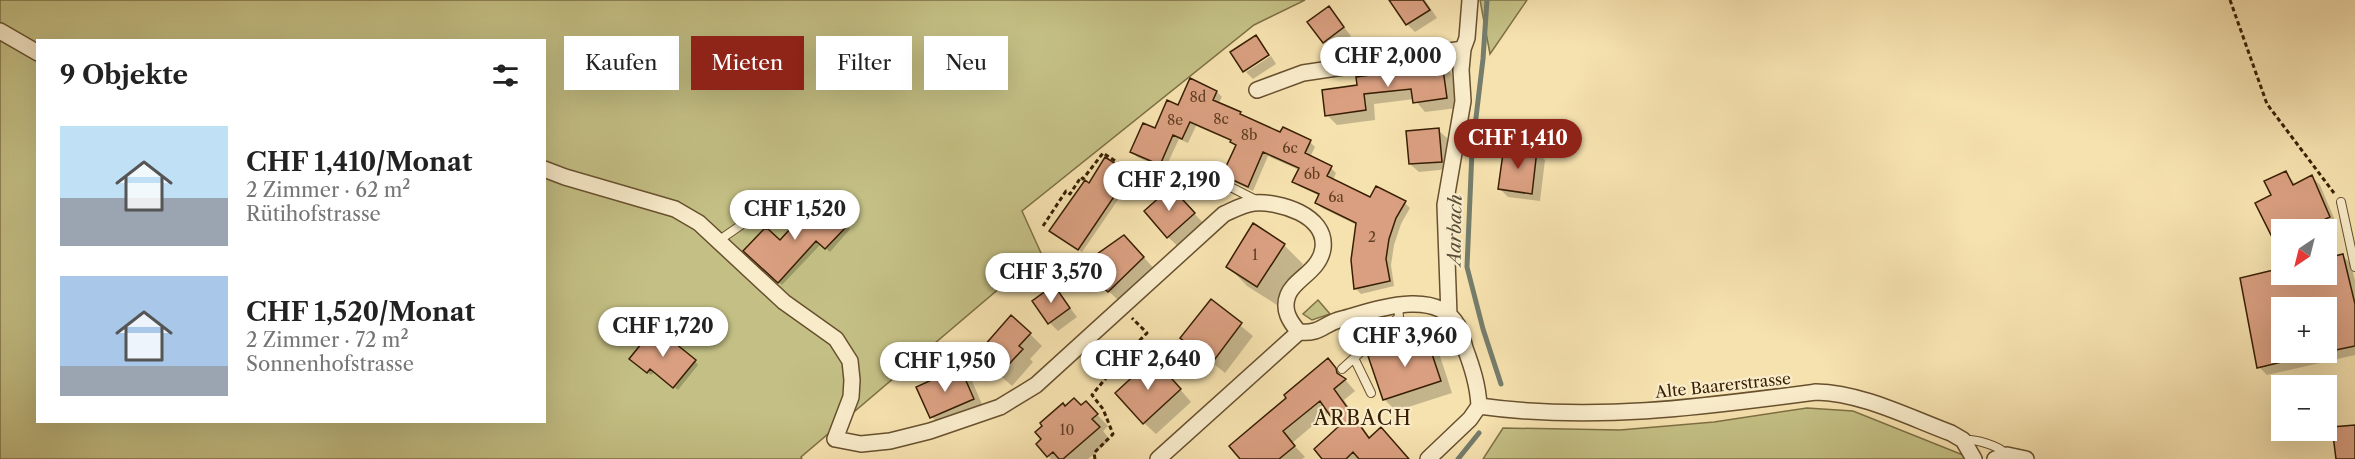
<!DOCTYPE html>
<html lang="de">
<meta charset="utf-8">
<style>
:root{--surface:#fff;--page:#f2f2f2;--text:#222;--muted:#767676;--accent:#8f2418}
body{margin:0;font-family:"Libre Caslon Text",serif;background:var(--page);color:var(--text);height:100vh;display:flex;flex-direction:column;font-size:22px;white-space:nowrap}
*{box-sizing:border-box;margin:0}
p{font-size:20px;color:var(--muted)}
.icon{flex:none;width:33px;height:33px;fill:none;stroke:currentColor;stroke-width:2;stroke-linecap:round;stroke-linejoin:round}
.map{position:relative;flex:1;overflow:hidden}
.sheet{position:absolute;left:36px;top:39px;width:510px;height:384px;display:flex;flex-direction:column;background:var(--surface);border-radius:0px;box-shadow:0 6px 24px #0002}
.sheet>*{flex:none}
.guide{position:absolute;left:564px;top:36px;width:570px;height:54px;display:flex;gap:12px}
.needle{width:39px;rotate:215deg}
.buttons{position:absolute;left:2271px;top:219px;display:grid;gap:12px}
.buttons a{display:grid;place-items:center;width:66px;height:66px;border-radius:0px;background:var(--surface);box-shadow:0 6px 24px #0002;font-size:30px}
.price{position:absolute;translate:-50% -51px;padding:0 14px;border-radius:21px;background:#fff;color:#222;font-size:20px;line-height:39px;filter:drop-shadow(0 2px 3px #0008)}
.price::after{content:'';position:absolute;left:50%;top:36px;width:18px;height:14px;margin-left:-9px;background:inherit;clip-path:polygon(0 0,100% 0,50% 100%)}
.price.selected{background:var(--accent);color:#fff}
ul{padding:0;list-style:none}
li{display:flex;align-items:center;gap:18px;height:150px;padding:0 24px}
li span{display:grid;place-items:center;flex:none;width:168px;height:120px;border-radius:0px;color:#555}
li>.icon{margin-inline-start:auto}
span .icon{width:72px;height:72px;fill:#fffc;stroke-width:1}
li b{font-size:26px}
h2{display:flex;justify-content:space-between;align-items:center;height:72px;padding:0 24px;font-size:26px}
.tag{padding:0 21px;border-radius:0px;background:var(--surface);box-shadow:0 6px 24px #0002;font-size:21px;line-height:54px}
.tag.selected{background:var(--accent);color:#fff}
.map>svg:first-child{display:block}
</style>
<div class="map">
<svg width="2355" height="459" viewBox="0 0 2355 459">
<rect width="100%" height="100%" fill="#f6e2af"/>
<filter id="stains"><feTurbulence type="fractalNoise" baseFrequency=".00333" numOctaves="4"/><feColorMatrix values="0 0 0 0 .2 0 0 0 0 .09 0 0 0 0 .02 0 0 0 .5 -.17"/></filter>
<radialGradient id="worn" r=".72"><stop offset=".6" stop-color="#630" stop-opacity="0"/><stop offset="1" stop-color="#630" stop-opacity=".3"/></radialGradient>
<path fill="#c4c085" stroke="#7e7044" stroke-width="1.5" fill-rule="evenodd" d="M0,0H1305L1254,25L1022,211L1041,253L801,457L802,459H0ZM38,40H544V422H38Z
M1480,0H1527L1490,54Z
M1318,300L1330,314L1312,320L1303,314Z
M1807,408L1853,411L1973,459H1483L1503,428L1620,430L1714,422Z"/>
<path fill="#0003" fill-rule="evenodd" d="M1397,0H1425L1437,18L1415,32L1407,24Z
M1329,8L1351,36L1332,50L1324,42Z
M1271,56L1276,64L1253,79L1246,72Z
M1442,64L1452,74L1457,108L1425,112L1414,99L1374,104L1375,120L1337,125L1327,115L1359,87Z
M1217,92L1222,97L1218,104L1240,113L1246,119L1281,134L1310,142L1315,147L1310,157L1331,168L1336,173L1333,180L1370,199L1405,203L1410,208L1401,224L1394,245L1391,265L1394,286L1361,294L1356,289L1353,261L1357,225L1322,208L1316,203L1320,196L1299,186L1294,181L1299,170L1268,156L1253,191L1229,180L1224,175L1236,147L1231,141L1196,126L1188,143L1179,139L1165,169L1137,157L1132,152L1179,107Z
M1438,130L1447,138L1449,169L1419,172L1410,164Z
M1537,151L1545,160L1540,201L1508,197L1500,189Z
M2286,173L2296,185L2312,177L2320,185L2337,225L2326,230H2282Z
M1129,174L1133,178L1082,252L1055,234L1089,185Z
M1171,189L1209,229L1183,251L1168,237Z
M819,200L850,229L830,252L821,244L782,285L745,251L780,242L799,226Z
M1284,245L1303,264L1277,305L1247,286L1228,266Z
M1139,252L1158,273L1124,306L1083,266Z
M2343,256L2351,264L2355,281V355L2267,375L2259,367L2282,274H2326ZM2282,308H2326V352H2282Z
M1054,287L1077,317L1058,331L1050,323Z
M1211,301L1253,336L1225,373L1182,338Z
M1030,334L1042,346L1030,359L1033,362L1012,386L994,370Z
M1426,338L1438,350L1452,393L1396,411L1384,399Z
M1328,360L1355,391L1344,400L1370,439L1408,459H1324L1340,427L1329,412L1292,443L1305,457L1302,459H1242L1289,398Z
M695,361L698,365L678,390L655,372L651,375L635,362Z
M960,369L972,381L985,411L944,429L932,417Z
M1165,372L1191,402L1156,434L1144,423Z
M1086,403L1108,426L1103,431L1110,440L1088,459H1051L1038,444Z"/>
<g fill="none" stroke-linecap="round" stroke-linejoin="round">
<path stroke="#757d6c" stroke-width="5" d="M1487,0L1483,59L1472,151L1467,267L1483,329L1501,384
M1458,459L1479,433"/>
</g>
<path fill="#d99f80" stroke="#381f03" stroke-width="1.5" d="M1389,0H1423L1430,10L1406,25Z
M1329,6L1344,27L1323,43L1307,22Z
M1256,35L1269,55L1243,72L1230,52Z
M1442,62L1447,98L1413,103L1411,89L1364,94L1366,110L1325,116L1322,90L1357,85L1356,77L1409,70L1408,67Z
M1190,78L1217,91L1213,100L1241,112L1240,114L1280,132L1283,127L1311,140L1305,153L1332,166L1327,176L1370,197L1376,186L1406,201L1396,218L1389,239L1386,259L1390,281L1354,289L1351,260L1356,223L1315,203L1319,194L1292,182L1299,168L1263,152L1248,187L1222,175L1236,145L1230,142L1231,140L1190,122L1182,139L1173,135L1160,165L1130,152L1143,123L1155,128L1167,100L1178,105Z
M1439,128L1442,162L1409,164L1406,131Z
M1504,146L1537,150L1532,194L1498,189Z
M1105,157L1130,173L1078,250L1049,231L1085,180L1089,183Z
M2286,171L2293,185L2312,175L2330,217L2302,230H2282V257L2255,203L2271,195L2264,181Z
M1171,187L1195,213L1167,238L1144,211Z
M819,198L848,225L825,249L816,241L778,283L743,251L764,229H768L780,240L791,228L798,225L799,220Z
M1253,223L1285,244L1257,287L1226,267Z
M1124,235L1144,257L1108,292L1080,266Z
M2343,254L2355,304V346L2326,352V308H2282V362L2257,368L2240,278L2282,268V274H2326V258Z
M1054,285L1070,308L1048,324L1032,301Z
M1211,299L1242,323L1212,363L1180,338Z
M1011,315L1031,333L1019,346L1023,349L999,375L980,358L992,353L984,346Z
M655,327L696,360L673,388L650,369L647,373L629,359Z
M1426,336L1441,381L1383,400L1368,356Z
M1153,358L1181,389L1143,424L1115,393Z
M1328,358L1336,368L1337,373L1346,379L1334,389L1369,438L1381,427L1409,459H1359L1353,452L1346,459H1322L1314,449L1338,427L1320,401L1283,431L1295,446L1279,459H1240L1229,446L1286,398L1284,395Z
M960,367L974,399L930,418L916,387Z
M1074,398L1081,405L1086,401L1098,414L1092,419L1100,427L1063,459H1059L1053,452L1047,457L1036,444L1041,439L1035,432L1042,426L1040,423L1063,403L1065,406Z
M2355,425V459H2336L2332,427Z"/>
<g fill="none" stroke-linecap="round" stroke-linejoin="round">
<defs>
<path id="service" d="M1209,176L1258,201
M2341,202L2355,267
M718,241L744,223L793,222
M1354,358L1371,393
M1342,369L1399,317L1398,305
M1963,440C1975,439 1998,445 2006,454"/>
<path id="minor" d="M0,31L38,53
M1257,90L1303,73L1463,49
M544,169L565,177L675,209L699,223L784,302L836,339L850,361L852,380L851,397L835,439L861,444L890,441L930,431L1000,407L1036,385L1224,214C1233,210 1244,204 1254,203C1279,201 1327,215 1323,248C1320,271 1294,279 1288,295C1282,310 1290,322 1299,332
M1449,315L1445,205L1463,101L1461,70L1463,49L1467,38L1470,0
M1479,406C1593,422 1703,407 1816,392C1862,393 1908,417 1951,433L1963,440L1974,459
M1158,459L1299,332C1322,334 1322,324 1342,319C1375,310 1436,287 1458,326C1461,332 1463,341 1465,348C1472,367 1478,385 1479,406
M1428,459L1470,419L1479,406
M1995,459L2007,455L2026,459"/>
</defs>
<use href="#service" stroke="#68502e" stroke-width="10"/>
<use href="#minor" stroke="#68502e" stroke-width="18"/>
<path stroke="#381f03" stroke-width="3" stroke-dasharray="4.5 3" stroke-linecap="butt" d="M2230,0L2267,104L2334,193
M1043,226L1066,191L1070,194L1081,177L1083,179L1103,153L1149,183L1157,166L1197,180
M1095,459L1094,453L1113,434L1103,409L1092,395L1124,356L1147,333L1132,318"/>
<use href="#service" stroke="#f9eccb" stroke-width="8"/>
<use href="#minor" stroke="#f9eccb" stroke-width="15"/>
</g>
<g text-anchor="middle" stroke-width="4.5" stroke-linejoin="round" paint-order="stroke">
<g font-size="14" fill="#603f22">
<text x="1198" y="102">8d</text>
<text x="1221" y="124">8c</text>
<text x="1175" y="125">8e</text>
<text x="1249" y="140">8b</text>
<text x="1290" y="153">6c</text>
<text x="1312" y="179">6b</text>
<text x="1336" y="202">6a</text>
<text x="1372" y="242">2</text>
<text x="1255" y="260">1</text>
<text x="1067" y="435">10</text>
</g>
<g font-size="16" fill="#381f03" stroke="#f9eccb">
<text transform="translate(1723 385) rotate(-6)" y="6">Alte Baarerstrasse</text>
</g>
<g font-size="18" font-style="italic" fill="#574e38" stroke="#f9eccb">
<text transform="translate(1455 230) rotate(-89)" y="6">Aarbach</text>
</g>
<g font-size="20" letter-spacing="1.5" fill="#381f03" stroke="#f9eccb">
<text x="1363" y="425">ARBACH</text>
</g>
</g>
<rect width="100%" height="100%" filter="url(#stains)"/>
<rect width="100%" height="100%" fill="url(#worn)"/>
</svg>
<div class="buttons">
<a><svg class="needle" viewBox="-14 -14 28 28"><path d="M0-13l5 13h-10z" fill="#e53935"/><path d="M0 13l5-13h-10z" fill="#767676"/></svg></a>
<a>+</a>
<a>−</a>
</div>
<b class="price" style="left:1388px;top:88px">CHF 2,000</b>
<b class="price selected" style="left:1518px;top:170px">CHF 1,410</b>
<b class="price" style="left:1169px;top:212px">CHF 2,190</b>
<b class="price" style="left:795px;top:241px">CHF 1,520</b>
<b class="price" style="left:1051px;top:304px">CHF 3,570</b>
<b class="price" style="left:663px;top:358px">CHF 1,720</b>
<b class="price" style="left:1405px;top:368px">CHF 3,960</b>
<b class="price" style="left:1148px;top:391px">CHF 2,640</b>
<b class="price" style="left:945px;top:393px">CHF 1,950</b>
<div class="guide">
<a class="tag">Kaufen</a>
<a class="tag selected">Mieten</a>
<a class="tag">Filter</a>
<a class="tag">Neu</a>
</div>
<section class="sheet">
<h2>9 Objekte<svg class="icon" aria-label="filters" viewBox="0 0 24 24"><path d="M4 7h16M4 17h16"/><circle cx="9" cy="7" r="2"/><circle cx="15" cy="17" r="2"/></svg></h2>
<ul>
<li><span style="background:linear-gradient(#bfe0f5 60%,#9aa5b1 0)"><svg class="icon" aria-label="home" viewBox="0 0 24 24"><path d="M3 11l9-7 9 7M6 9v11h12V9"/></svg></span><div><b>CHF 1,410/Monat</b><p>2 Zimmer · 62 m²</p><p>Rütihofstrasse</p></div></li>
<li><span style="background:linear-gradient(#a9c7e8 75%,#9aa5b1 0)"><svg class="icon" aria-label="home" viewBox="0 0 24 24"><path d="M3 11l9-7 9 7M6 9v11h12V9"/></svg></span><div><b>CHF 1,520/Monat</b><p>2 Zimmer · 72 m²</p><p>Sonnenhofstrasse</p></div></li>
</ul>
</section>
</div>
